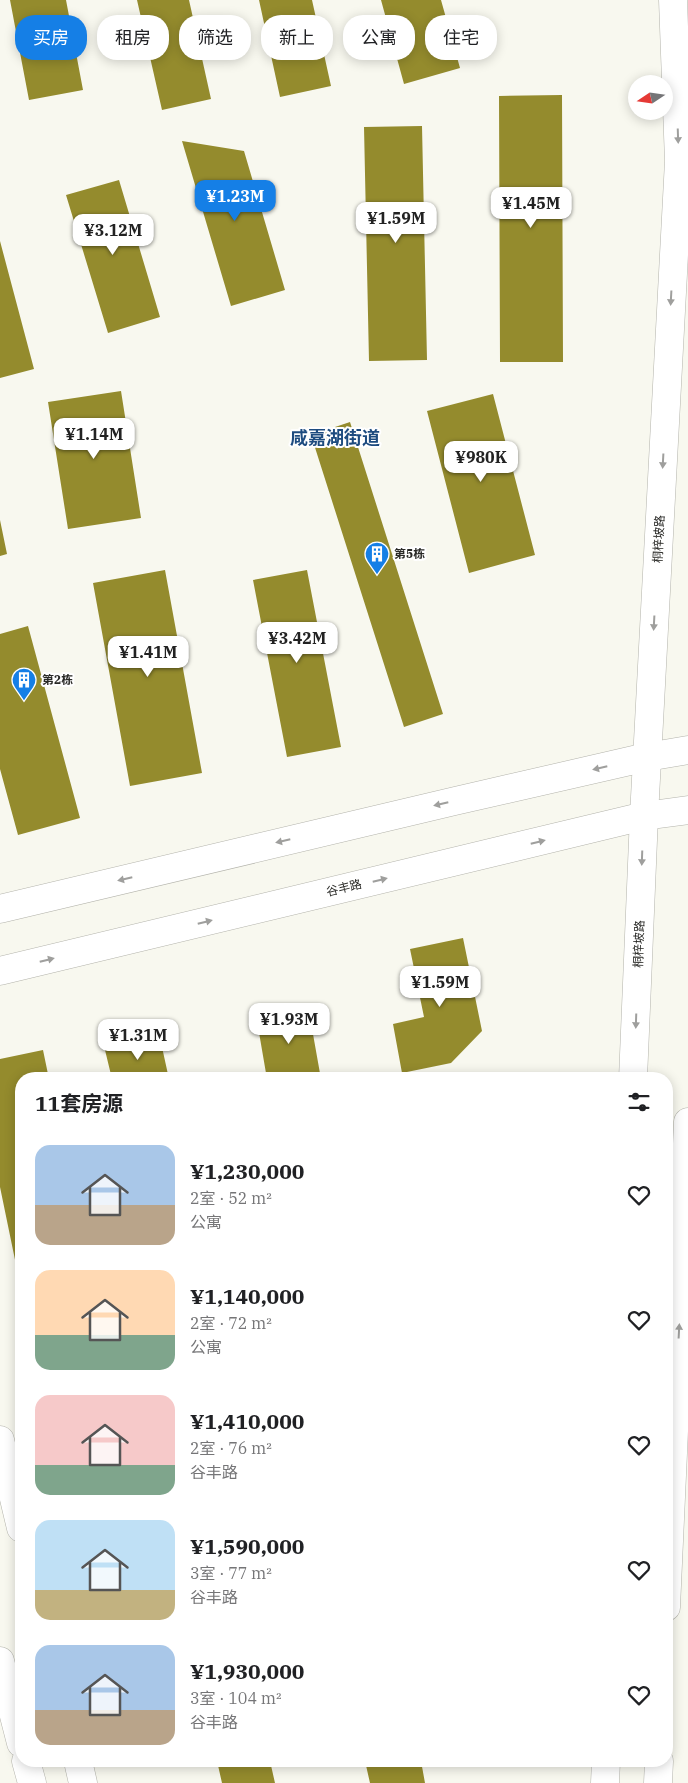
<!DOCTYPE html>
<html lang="zh">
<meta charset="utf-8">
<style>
:root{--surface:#fff;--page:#f2f2f2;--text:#202124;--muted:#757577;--accent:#157fe6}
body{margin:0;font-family:"IBM Plex Serif","Noto Sans SC",serif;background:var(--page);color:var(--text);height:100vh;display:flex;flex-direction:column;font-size:19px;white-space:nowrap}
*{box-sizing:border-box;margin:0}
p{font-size:16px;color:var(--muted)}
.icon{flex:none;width:28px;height:28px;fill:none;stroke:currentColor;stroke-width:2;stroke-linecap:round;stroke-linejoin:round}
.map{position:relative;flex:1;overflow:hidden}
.sheet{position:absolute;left:15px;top:1072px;width:658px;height:695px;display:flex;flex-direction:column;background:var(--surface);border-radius:20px;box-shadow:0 2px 12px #0003}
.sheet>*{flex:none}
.banner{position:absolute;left:15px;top:15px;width:659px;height:45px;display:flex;gap:10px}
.needle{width:32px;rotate:257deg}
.fabs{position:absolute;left:628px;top:75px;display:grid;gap:10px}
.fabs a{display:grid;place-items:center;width:45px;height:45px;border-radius:50%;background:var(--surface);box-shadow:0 2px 12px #0003;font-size:25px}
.price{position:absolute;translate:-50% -42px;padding:0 11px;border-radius:10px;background:#fff;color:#222;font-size:16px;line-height:32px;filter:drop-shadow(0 1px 2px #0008)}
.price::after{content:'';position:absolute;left:50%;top:30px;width:15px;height:11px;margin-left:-8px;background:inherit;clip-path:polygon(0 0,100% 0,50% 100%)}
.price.active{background:var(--accent);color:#fff}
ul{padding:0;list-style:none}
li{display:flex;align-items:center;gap:15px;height:125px;padding:0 20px}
li span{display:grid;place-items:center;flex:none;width:140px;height:100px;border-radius:15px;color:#555}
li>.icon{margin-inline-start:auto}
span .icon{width:60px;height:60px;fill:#fffc;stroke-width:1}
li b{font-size:21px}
h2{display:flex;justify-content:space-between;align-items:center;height:60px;padding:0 20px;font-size:21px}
.pill{padding:0 18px;border-radius:20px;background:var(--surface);box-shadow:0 2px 12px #0003;font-size:18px;line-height:45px}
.pill.active{background:var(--accent);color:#fff}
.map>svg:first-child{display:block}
</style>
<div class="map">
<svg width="688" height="1783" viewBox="0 0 688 1783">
<rect width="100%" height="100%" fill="#f8f8ef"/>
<path fill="#948b2d" d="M10,0H66L83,90L29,100Z
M137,0H189L211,99L162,110Z
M259,0H312L331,86L280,97Z
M381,0H441L460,68L404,84Z
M562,95L563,362H500L499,96Z
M422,126L427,360L369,361L364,127Z
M182,141L244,151L285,290L231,306Z
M119,180L160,317L108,333L66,195Z
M0,241L34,369L0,378Z
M121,391L141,518L68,529L48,402Z
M493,394L535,555L469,573L427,411Z
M350,422L443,714L404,727L311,435Z
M0,520L7,554L0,556Z
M165,570L202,773L130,786L93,583Z
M307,570L341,747L287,757L253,580Z
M28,626L80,818L18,835L0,769V634Z
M463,938L482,1031L451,1063L402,1073L393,1024L424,1017L410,949Z
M308,1006L321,1079H267L256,1015Z
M160,1038L169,1079H112L105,1050Z
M43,1050L49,1079H21L20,1284L0,1187V1059Z
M217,1761H270L275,1783H222Z
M365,1761H421L425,1783H370Z"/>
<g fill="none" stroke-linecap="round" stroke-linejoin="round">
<defs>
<path id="secondary" d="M0,909L455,801L647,757L688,750
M0,971L644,816L688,810
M0,1440L21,1528
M0,1661L21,1743
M26,1761L32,1783
M78,1761L83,1783"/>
<path id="primary" d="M633,1079L644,816L679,161L673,0
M666,1607L688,1122
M605,1783L606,1761
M658,1783L659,1761"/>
</defs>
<use href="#secondary" stroke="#b3b3ab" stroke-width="29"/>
<use href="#primary" stroke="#b3b3ab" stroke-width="29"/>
<use href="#secondary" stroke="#fff" stroke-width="28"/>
<use href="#primary" stroke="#fff" stroke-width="28"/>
</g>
<defs><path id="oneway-solid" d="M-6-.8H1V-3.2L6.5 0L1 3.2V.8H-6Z" transform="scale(1.25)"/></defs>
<g fill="#9f9f9d">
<use href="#oneway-solid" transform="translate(678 136) rotate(88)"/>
<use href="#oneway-solid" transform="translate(671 298) rotate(93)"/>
<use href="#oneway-solid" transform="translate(663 461) rotate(93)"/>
<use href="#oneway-solid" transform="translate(654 623) rotate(93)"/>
<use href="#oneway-solid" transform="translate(600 768) rotate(167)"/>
<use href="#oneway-solid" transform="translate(441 804) rotate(167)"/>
<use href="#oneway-solid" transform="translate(283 841) rotate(167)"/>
<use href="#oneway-solid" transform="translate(538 842) rotate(-14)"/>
<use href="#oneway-solid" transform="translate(642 858) rotate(92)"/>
<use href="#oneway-solid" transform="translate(125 879) rotate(167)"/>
<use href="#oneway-solid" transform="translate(380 880) rotate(-14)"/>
<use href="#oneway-solid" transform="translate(205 922) rotate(-14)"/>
<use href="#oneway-solid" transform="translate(47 960) rotate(-14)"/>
<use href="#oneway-solid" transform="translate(636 1021) rotate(92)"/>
<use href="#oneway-solid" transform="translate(679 1331) rotate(-87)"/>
</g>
<defs>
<symbol id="building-pin" viewBox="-11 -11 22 30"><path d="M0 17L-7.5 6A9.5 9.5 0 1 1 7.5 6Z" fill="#157fe6" stroke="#fff"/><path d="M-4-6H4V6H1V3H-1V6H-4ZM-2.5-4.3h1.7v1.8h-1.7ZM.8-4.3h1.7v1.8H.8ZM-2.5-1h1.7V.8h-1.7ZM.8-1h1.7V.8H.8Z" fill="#fff"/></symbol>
</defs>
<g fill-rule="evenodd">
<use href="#building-pin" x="363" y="540" width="28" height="38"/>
<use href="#building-pin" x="10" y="666" width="28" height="38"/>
</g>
<g text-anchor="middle" stroke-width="4" stroke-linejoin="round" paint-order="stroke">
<g font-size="12" fill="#292926" stroke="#fff">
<text transform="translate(659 539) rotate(-87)" y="4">桐梓坡路</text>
<text transform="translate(344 888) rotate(-14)" y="4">谷丰路</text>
<text transform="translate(639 944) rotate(-88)" y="4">桐梓坡路</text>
</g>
<g font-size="12" font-weight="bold" fill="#292926" stroke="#fff" text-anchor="start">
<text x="394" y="558">第5栋</text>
<text x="42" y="684">第2栋</text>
</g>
<g font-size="18" font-weight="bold" fill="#1d4b7f" stroke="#fff">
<text x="335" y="444">咸嘉湖街道</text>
</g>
</g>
</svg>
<div class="fabs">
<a><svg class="needle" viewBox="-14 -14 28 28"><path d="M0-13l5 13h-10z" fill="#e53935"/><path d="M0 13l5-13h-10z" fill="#757577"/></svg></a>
</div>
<b class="price active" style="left:235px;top:222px">¥1.23M</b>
<b class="price" style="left:531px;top:229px">¥1.45M</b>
<b class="price" style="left:396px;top:244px">¥1.59M</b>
<b class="price" style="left:113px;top:256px">¥3.12M</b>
<b class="price" style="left:94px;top:460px">¥1.14M</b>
<b class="price" style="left:481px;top:483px">¥980K</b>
<b class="price" style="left:297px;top:664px">¥3.42M</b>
<b class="price" style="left:148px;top:678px">¥1.41M</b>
<b class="price" style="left:440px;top:1008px">¥1.59M</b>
<b class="price" style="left:289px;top:1045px">¥1.93M</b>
<b class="price" style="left:138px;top:1061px">¥1.31M</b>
<div class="banner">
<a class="pill active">买房</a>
<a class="pill">租房</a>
<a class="pill">筛选</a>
<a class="pill">新上</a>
<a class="pill">公寓</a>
<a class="pill">住宅</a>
</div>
<section class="sheet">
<h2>11套房源<svg class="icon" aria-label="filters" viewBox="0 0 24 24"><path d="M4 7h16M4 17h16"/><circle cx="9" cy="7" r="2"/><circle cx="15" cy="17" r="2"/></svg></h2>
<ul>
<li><span style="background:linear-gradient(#a9c7e8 60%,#b9a48a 0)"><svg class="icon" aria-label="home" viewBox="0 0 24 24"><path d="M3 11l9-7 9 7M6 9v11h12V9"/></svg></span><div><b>¥1,230,000</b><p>2室 · 52 m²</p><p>公寓</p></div><svg class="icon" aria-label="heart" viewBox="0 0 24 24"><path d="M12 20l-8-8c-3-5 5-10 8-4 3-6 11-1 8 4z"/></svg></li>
<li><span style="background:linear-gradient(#ffd9b3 65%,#7fa58c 0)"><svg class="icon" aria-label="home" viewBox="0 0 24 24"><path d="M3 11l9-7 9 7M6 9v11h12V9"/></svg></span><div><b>¥1,140,000</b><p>2室 · 72 m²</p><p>公寓</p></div><svg class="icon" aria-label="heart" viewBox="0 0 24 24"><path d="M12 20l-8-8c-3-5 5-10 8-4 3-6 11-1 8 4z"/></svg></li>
<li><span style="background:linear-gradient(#f6c9c9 70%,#7fa58c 0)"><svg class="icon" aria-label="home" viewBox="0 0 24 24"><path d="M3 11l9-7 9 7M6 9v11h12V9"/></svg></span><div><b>¥1,410,000</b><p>2室 · 76 m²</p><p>谷丰路</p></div><svg class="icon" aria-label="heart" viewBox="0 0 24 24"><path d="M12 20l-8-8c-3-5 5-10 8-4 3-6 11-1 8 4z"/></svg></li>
<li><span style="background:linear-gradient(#bfe0f5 70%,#c2b280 0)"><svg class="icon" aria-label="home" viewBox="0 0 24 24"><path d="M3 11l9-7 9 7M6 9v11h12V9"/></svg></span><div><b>¥1,590,000</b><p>3室 · 77 m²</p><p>谷丰路</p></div><svg class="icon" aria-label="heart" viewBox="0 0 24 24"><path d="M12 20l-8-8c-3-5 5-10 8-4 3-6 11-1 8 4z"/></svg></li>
<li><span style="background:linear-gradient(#a9c7e8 65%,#b9a48a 0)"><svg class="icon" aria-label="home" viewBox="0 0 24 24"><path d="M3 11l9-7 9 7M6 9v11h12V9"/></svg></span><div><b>¥1,930,000</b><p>3室 · 104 m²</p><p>谷丰路</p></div><svg class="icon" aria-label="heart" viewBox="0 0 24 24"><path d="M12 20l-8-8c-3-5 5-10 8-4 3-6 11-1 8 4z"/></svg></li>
</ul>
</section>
</div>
